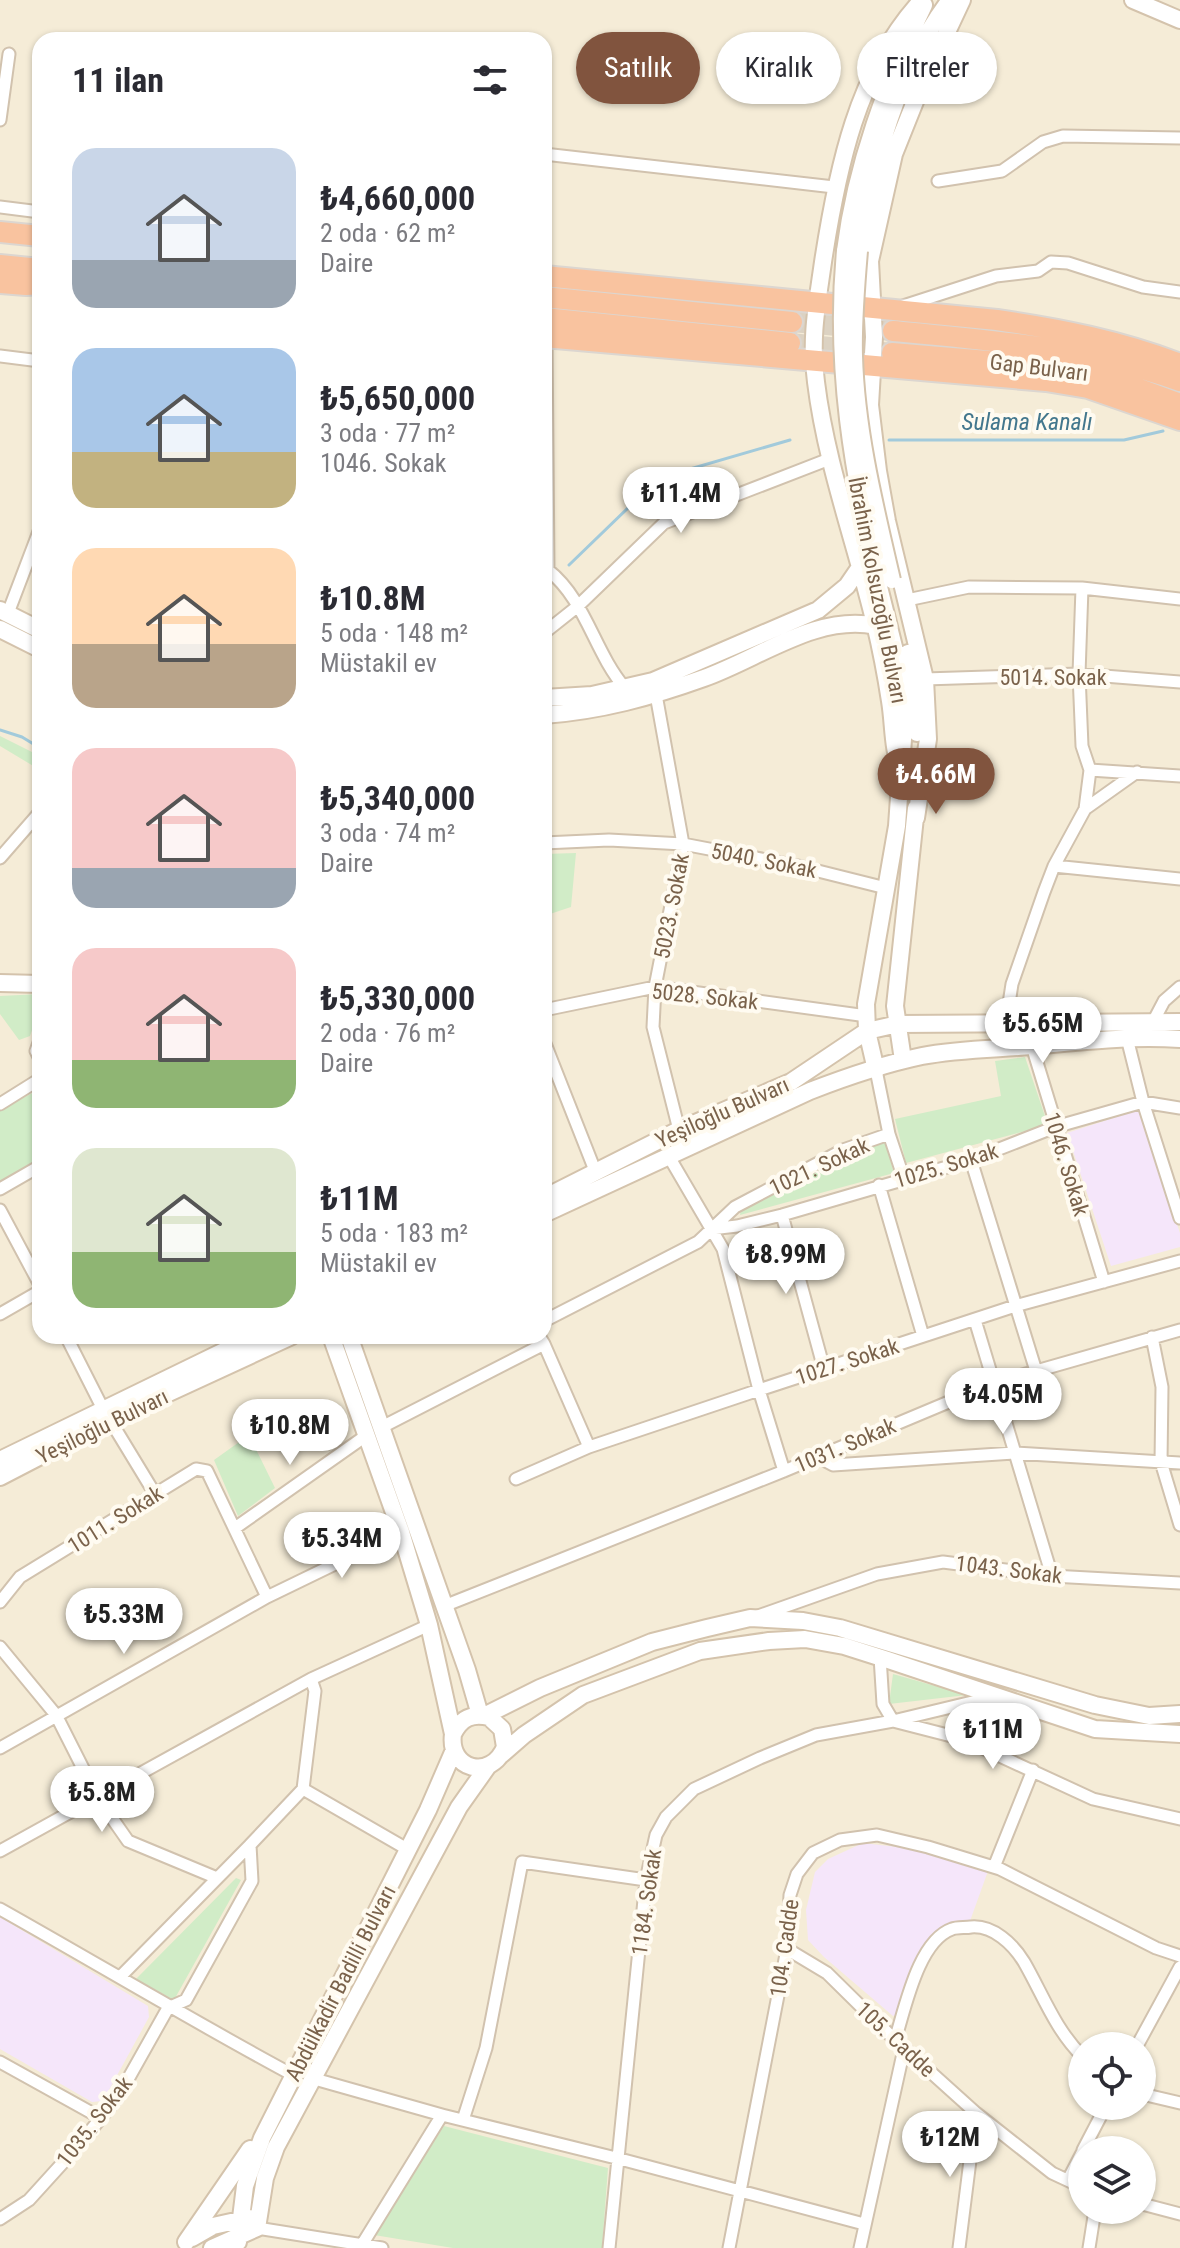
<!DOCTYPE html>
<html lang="tr">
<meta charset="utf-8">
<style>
:root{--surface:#fff;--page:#f7f7f7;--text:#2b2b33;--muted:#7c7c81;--accent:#81543e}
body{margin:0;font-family:"Roboto Condensed",sans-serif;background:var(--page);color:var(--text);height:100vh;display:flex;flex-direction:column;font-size:30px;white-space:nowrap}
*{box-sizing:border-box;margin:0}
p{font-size:26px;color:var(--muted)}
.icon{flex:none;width:44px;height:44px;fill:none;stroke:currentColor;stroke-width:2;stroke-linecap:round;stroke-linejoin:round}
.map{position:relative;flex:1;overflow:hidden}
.sheet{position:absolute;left:32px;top:32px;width:520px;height:1312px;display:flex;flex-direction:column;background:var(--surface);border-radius:24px;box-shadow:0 2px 6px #0004}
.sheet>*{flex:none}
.hud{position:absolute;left:576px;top:32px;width:484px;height:72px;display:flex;gap:16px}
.buttons{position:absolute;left:1068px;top:2032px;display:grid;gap:16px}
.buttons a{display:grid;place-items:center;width:88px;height:88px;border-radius:50%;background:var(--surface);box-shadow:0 2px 6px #0004;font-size:40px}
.price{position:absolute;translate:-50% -68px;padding:0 18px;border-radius:28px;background:#fff;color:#222;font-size:26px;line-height:52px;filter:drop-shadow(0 2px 4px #0008)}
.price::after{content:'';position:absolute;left:50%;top:48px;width:24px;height:18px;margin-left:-12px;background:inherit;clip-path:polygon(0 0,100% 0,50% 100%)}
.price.on{background:var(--accent);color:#fff}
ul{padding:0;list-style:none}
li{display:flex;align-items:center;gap:24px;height:200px;padding:0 40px}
li span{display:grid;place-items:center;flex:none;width:224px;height:160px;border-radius:24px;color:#555}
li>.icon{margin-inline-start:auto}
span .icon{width:96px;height:96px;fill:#fffc;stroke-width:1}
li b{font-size:34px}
h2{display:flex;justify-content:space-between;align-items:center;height:96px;padding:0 40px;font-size:34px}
.pill{padding:0 28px;border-radius:36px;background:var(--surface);box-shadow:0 2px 6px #0004;font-size:28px;line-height:72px}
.pill.on{background:var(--accent);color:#fff}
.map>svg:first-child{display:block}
</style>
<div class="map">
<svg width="1180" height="2248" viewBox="0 0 1180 2248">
<rect width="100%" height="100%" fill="#fdf8ea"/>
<path fill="#f5ecd7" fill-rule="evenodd" d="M0,0H1180V2248H0ZM40,40H544V1336H40ZM1082,2046H1142V2106H1082ZM1082,2150H1142V2210H1082Z"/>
<path fill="#f5e6fa" d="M1138,1110L1180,1233V1247L1111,1266L1067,1133Z
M863,1843L914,1849L988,1871L970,1921L945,1925L932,1935L919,1951L898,2014L893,2016L824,1957L808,1940L806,1910L815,1872L828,1859Z
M0,1917L148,2006L149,2017L103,2101L92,2102L0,2049Z"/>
<path fill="#d1ecc7" d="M0,736L40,756V770L0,746Z
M576,853L571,907L544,916V854Z
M40,994V1007L30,1036L19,1040L0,1014V996Z
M1025,1057L1048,1125L906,1163L895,1119L1001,1096L995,1061Z
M40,1089V1160L0,1181V1110Z
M885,1142L894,1173L740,1215L741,1210L846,1157Z
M249,1435L275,1488L238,1516L214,1460Z
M893,1674L967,1695L889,1704Z
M236,1878L241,1880L174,2000L136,1979Z
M444,2126L608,2168L602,2248H453L374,2235Z"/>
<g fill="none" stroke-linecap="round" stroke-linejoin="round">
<path stroke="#a2cadb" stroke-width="3" d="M889,440H1124L1163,431
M569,565L659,478L790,440
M544,592L547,589
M0,730L22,737L40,748"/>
<path stroke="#dcd2c2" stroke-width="20" stroke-dasharray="20 10" stroke-linecap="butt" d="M792,322L893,331
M790,343L892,353"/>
<defs>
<path id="street" d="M0,120L9,54
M544,154L834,187
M938,181L1002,171L1043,142L1063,136L1180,138
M0,207L40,212
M897,308L996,276L1038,271L1051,262L1068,263L1143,287L1180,292
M546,337L548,570
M0,356L40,361
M548,570C586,600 594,652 625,688
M907,600L969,587L1082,588L1180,599
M8,613L40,529
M544,633L578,606L664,523L832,458
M925,679L1079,674L1180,682
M655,689L683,844L655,987L653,1027L679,1130
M1090,770L1180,776
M1085,809L1137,772
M544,843L609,840L683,844L798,866L886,888
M0,858L40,812
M1054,866L1180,879
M544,1010L655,987L867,1016
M1154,1020L1164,1001L1180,987
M1006,1023L1012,984L1044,892L1054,866L1085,809L1090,770L1082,746L1079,674L1082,588
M1127,1038L1143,1102L1180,1218
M40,1040L36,1051L40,1059
M544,1041L596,1173
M1032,1046L1104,1282
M876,1070L889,1134L904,1179
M0,1104L40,1079
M668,1155L723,1249L759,1390L1015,1306L1180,1261
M971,1160L1036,1371
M879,1185L923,1336
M0,1189L40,1166
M0,1210L40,1285
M782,1215L824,1369
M711,1229L737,1226L782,1215L971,1160L1055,1127L1143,1102L1180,1108
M0,1314L40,1291
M975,1320L1052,1576
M544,1321L698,1242L735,1207L843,1150L889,1134
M66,1336L103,1409
M1152,1337L1162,1387L1161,1462L1180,1525
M544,1344L589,1447
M110,1420L155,1494
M380,1428L544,1344L539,1336
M818,1457L833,1465L1014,1453L1180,1463
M516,1479L589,1447L759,1390L784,1471
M235,1528L367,1435
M0,1602L20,1577L196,1469L207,1471L267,1597
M444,1606L784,1471L994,1383L1180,1330
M758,1616L877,1574L943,1562L1052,1576L1180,1583
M0,1647L56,1715L98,1798L128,1841L217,1878
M880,1657L883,1704L893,1721L963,1739L1093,1799L1180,1819
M0,1748L267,1597L401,1532
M303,1789L407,1849
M0,1851L311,1679L429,1625
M994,1867L1033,1770
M0,1909C98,1964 194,2022 293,2075
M787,1949L827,1973L895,2040L976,2113L1052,2173L1082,2187
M120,1977L250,1845
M895,2040C905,2009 918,1941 952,1929C957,1927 965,1928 971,1927C993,1925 1013,1944 1024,1962C1043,1995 1055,2029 1082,2056
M1137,2046L1180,1967
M0,2062L101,2118
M311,2078L442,2115L620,2159L864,2224
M1142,2094L1180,2103
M463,2120L486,2048L522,1862L646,1880
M1083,2150L1106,2106
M1068,2180L1082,2153
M1142,2204L1180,2214
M0,2219L29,2200L78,2146L118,2097L168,2008L186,2000L252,1881L250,1845L303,1789L315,1691L311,1679
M257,2228L382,2248
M360,2248L442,2115
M609,2248L646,1880L656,1835L666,1817L694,1789L760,1758L816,1735L893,1721L993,1697
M729,2248L787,1949L790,1895L797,1874L813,1853L840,1840L877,1835L928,1847L1000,1869L1156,1948L1180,1956
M860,2248L904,2049
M959,2248L976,2113
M1089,2248L1095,2210"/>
<path id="secondary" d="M1133,0L1180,20
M845,251C856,164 886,84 924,5
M859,251C871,167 898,68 950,0
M0,610L40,630
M0,629L40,649
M908,653L917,733
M544,698L592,695L653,681L818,610L847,586L860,567
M544,715C600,711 651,697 704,678C758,659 818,613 876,626
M902,772C892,749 894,725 890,701C886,675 881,649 875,624C856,544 826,464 816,382C810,339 817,305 823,262C837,171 857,70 922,0
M916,818L928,739L925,679L887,521L878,471L870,405L874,337L870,261L894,154L918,94L962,0
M0,983L40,984
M903,1060L895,1006L916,808
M876,1070L867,1031L866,1004L897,826L904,725L896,655L879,587
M544,1198L679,1130L791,1082L867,1031L898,1024L1180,1022
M544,1214L810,1091C846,1077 884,1064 922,1056C958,1049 996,1049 1032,1046C1082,1041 1130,1036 1180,1039
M331,1336L401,1532L429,1625L453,1734C448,1770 491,1781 505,1747L502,1729L489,1717C472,1713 461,1718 453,1734
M349,1336L467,1670L480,1715
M0,1460L255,1336
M0,1477L110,1420L292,1336
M484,1716L540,1688L652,1642L707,1628L750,1618L803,1621L840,1628L1095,1705L1149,1716L1180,1714
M501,1755L524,1735L583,1695L700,1651L769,1641L805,1639L844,1646L888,1660L1095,1729L1180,1734
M192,2238L213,2226L249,2218
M186,2242L250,2149
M238,2242L245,2186L262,2138L428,1810L454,1750
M212,2248L257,2228L265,2178L276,2147L459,1807L488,1766"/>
<path id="highway" d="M0,232L40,236
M0,265L40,269
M544,276L997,320C1060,329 1120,341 1180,364
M0,283L26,285L40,284
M544,297L792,322
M544,318L790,343
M893,331C991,340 1087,348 1180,381
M544,337L1046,381L1088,388L1180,420
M892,353L1035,365L1101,375L1180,404"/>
</defs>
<use href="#street" stroke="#d1c2ae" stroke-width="15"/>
<use href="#secondary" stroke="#d4c3ac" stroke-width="20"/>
<use href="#highway" stroke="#dcd6d0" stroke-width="24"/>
<use href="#street" stroke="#fff" stroke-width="11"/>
<use href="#secondary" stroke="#fff" stroke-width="16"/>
<use href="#highway" stroke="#f9c39f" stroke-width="20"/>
<defs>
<path id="secondary-bridge" d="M845,251C834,367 853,474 879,587
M859,251C856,286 853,321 854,356C856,431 875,507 892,580"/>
</defs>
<use href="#secondary-bridge" stroke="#d4c3ac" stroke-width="20" stroke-linecap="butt"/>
<use href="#secondary-bridge" stroke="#fff" stroke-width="16"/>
</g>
<g text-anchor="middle" stroke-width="8" stroke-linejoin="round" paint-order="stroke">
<g font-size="22" fill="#7a624b" stroke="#fffbf1">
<text transform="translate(1039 367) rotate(7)" y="8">Gap Bulvarı</text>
<text transform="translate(878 590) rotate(79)" y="8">İbrahim Kolsuzoğlu Bulvarı</text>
<text x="1053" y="685">5014. Sokak</text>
<text transform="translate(764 860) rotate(11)" y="8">5040. Sokak</text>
<text transform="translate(671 906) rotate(-79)" y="8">5023. Sokak</text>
<text transform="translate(705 996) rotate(6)" y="8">5028. Sokak</text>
<text transform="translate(722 1112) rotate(-24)" y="8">Yeşiloğlu Bulvarı</text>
<text transform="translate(1067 1164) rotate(73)" y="8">1046. Sokak</text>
<text transform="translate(946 1165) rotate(-17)" y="8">1025. Sokak</text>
<text transform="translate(819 1166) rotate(-25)" y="8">1021. Sokak</text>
<text transform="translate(847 1361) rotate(-18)" y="8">1027. Sokak</text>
<text transform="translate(102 1426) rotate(-26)" y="8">Yeşiloğlu Bulvarı</text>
<text transform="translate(845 1445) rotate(-23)" y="8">1031. Sokak</text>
<text transform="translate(115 1519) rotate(-32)" y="8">1011. Sokak</text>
<text transform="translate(1009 1569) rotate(7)" y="8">1043. Sokak</text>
<text transform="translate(646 1902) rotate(-82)" y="8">1184. Sokak</text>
<text transform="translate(784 1948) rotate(-82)" y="8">104. Cadde</text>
<text transform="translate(340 1983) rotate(-63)" y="8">Abdülkadir Badilli Bulvarı</text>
<text transform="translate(896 2039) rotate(43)" y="8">105. Cadde</text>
<text transform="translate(94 2121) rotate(-52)" y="8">1035. Sokak</text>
</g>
<g font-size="24" font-style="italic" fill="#43778d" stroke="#fffbf1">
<text x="1027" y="430">Sulama Kanalı</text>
</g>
</g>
</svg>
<div class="buttons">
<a><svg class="icon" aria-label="locate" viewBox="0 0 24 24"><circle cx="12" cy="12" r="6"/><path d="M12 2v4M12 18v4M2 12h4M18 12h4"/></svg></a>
<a><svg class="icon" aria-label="layers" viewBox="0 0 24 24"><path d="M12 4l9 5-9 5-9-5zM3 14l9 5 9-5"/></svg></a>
</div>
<b class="price" style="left:681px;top:535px">₺11.4M</b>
<b class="price on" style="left:936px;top:816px">₺4.66M</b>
<b class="price" style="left:1043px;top:1065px">₺5.65M</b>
<b class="price" style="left:786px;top:1296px">₺8.99M</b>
<b class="price" style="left:1003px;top:1436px">₺4.05M</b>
<b class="price" style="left:290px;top:1467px">₺10.8M</b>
<b class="price" style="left:342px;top:1580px">₺5.34M</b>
<b class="price" style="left:124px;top:1656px">₺5.33M</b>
<b class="price" style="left:993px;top:1771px">₺11M</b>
<b class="price" style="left:102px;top:1834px">₺5.8M</b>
<b class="price" style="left:950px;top:2179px">₺12M</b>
<div class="hud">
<a class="pill on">Satılık</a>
<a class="pill">Kiralık</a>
<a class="pill">Filtreler</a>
</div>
<section class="sheet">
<h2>11 ilan<svg class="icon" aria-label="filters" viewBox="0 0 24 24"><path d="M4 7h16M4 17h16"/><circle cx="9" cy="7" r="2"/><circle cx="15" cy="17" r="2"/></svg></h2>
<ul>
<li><span style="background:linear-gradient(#c9d6e8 70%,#9aa5b1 0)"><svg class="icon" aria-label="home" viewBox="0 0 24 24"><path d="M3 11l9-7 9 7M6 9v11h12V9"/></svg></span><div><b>₺4,660,000</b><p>2 oda · 62 m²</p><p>Daire</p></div></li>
<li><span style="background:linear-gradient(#a9c7e8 65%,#c2b280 0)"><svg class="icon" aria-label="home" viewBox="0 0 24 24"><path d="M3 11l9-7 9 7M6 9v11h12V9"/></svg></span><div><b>₺5,650,000</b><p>3 oda · 77 m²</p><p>1046. Sokak</p></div></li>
<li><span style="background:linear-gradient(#ffd9b3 60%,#b9a48a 0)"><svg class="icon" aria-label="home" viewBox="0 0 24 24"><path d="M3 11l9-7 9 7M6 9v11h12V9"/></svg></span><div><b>₺10.8M</b><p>5 oda · 148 m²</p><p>Müstakil ev</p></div></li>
<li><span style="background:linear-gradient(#f6c9c9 75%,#9aa5b1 0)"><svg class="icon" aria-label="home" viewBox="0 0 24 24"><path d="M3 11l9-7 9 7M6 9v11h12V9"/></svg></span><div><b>₺5,340,000</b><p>3 oda · 74 m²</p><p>Daire</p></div></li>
<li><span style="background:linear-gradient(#f6c9c9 70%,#8fb573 0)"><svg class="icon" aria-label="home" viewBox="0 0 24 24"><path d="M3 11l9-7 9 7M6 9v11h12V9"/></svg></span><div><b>₺5,330,000</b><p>2 oda · 76 m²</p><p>Daire</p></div></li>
<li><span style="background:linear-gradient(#dfe7d0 65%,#8fb573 0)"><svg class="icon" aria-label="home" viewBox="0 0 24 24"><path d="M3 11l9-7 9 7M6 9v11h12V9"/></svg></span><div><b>₺11M</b><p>5 oda · 183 m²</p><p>Müstakil ev</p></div></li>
</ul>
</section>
</div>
